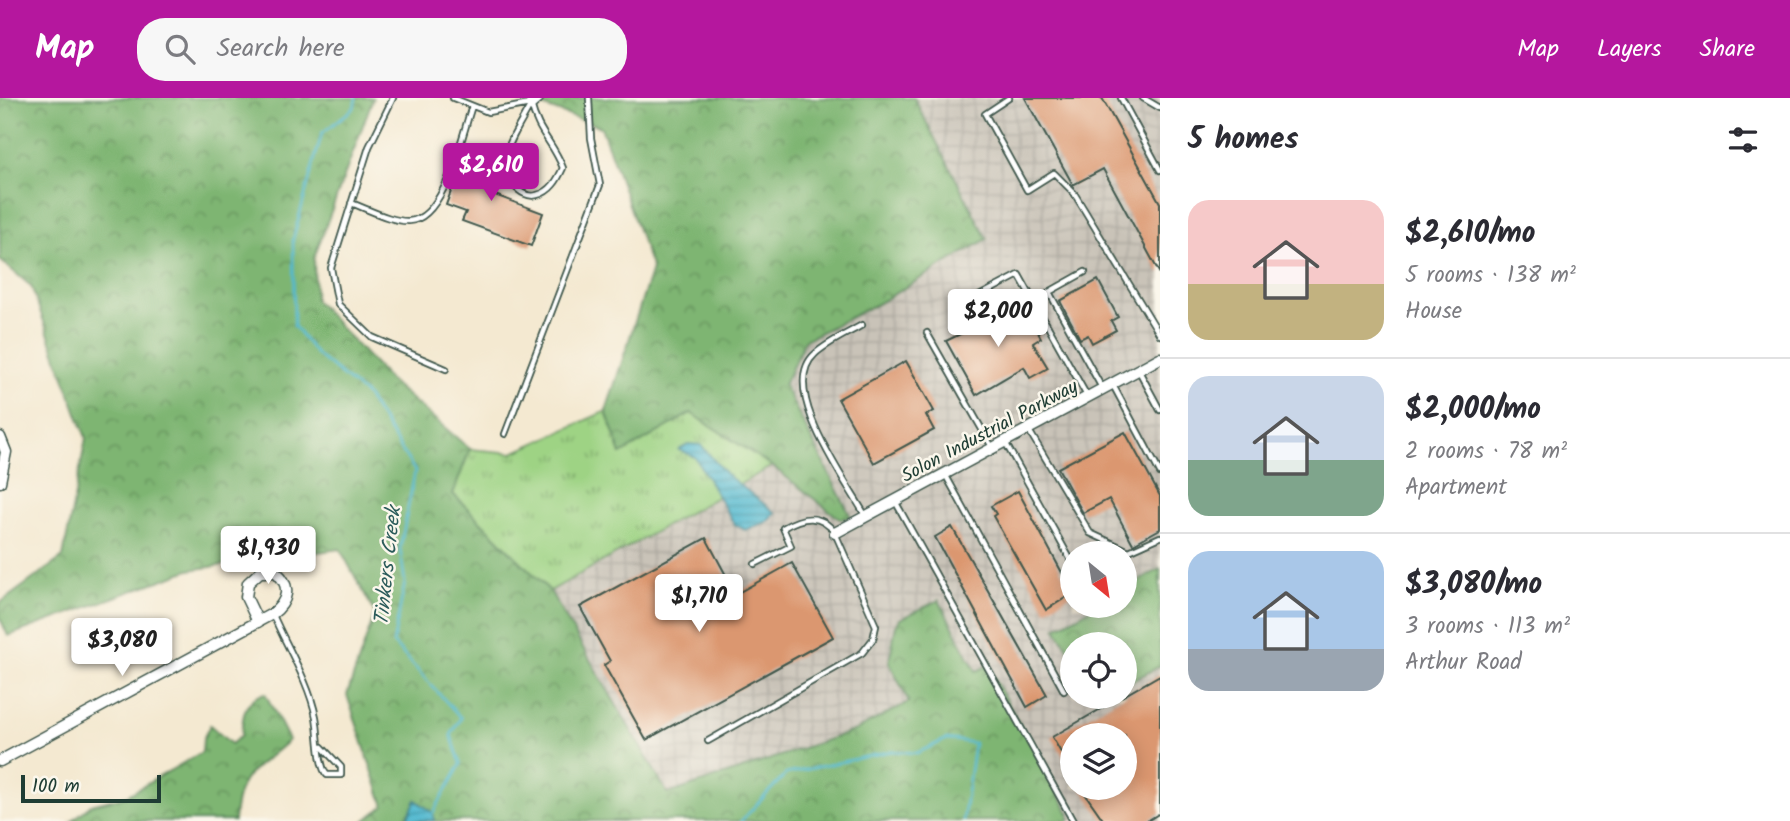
<!DOCTYPE html>
<meta charset="utf-8">
<style>
:root{--surface:#fff;--page:#f7f7f7;--text:#2b2b33;--muted:#7c7c81;--line:#e1e1e2;--accent:#b5179e}
body{margin:0;font-family:Kalam,sans-serif;background:var(--page);color:var(--text);height:100vh;display:flex;flex-direction:column;font-size:26px;white-space:nowrap}
*{box-sizing:border-box;margin:0}
p{font-size:23px;color:var(--muted)}
.icon{flex:none;width:38px;height:38px;fill:none;stroke:currentColor;stroke-width:2;stroke-linecap:round;stroke-linejoin:round}
.map{position:relative;flex:1;overflow:hidden}
.details{display:flex;flex-direction:column;background:var(--surface);width:630px}
.details>*{flex:none}
.needle{width:46px;rotate:150deg}
.controls{position:absolute;left:1060px;top:443px;display:grid;gap:14px}
.controls a{display:grid;place-items:center;width:77px;height:77px;border-radius:50%;background:var(--surface);box-shadow:0 4px 18px #0003;font-size:35px}
.scale{position:absolute;left:21px;bottom:18px;width:140px;box-sizing:border-box;padding-left:7px;border:4px solid #1f3d34;border-top:0;font-size:19px;line-height:24px;white-space:nowrap;color:#1f3d34;-webkit-text-stroke:5px #fbf7ec;paint-order:stroke}
.price{position:absolute;translate:-50% -60px;padding:0 16px;border-radius:7px;background:#fff;color:#222;font-size:23px;line-height:46px;filter:drop-shadow(0 2px 4px #0008)}
.price::after{content:'';position:absolute;left:50%;top:42px;width:21px;height:16px;margin-left:-10px;background:inherit;clip-path:polygon(0 0,100% 0,50% 100%)}
.price.on{background:var(--accent);color:#fff}
ul{padding:0;list-style:none}
li{display:flex;align-items:center;gap:21px;height:175px;padding:0 28px}
li+li{border-top:2px solid var(--line)}
li span{display:grid;place-items:center;flex:none;width:196px;height:140px;border-radius:21px;color:#555}
li>.icon{margin-inline-start:auto}
span .icon{width:84px;height:84px;fill:#fffc;stroke-width:1}
li b{font-size:30px}
h2{display:flex;justify-content:space-between;align-items:center;height:84px;padding:0 28px;font-size:30px}
header{display:flex;align-items:center;gap:42px;box-sizing:border-box;height:98px;padding:0 35px;background:var(--accent);color:#fff}
header strong{font-size:33px}
nav{display:flex;gap:38px;margin-inline-start:auto;font-size:24px}
.search{width:490px;height:63px;background:var(--page);display:flex;align-items:center;gap:18px;box-sizing:border-box;padding:0 24px;border-radius:28px;color:var(--muted);font-size:26px}
main{display:flex;flex:1;min-height:0}
.map>svg:first-child{display:block}
</style>
<header>
<strong>Map</strong>
<div class="search"><svg class="icon" aria-label="search" viewBox="0 0 24 24"><circle cx="10" cy="10" r="6"/><path d="M15 15l6 6"/></svg>Search here</div>
<nav><a>Map</a><a>Layers</a><a>Share</a></nav>
</header>
<main>
<div class="map">
<svg width="1160" height="723" viewBox="0 0 1160 723">
<defs>
<pattern id="industrial-grid" width="8" height="8" patternUnits="userSpaceOnUse" patternTransform="scale(1.75)"><rect width="8" height="8" fill="#c9c3b8"/><path d="M0 4h8M4 0v8" fill="none" stroke="#aca89f"/></pattern>
<pattern id="grass-tufts" width="24" height="20" patternUnits="userSpaceOnUse" patternTransform="scale(1.75)"><rect width="24" height="20" fill="#9ed384"/><path d="M3 7l-1-3M5 7V3M7 7l1-3M15 17l-1-3M17 17v-4M19 17l1-3" fill="none" stroke="#80ac6d"/></pattern>
<pattern id="forest-crowns" width="20" height="18" patternUnits="userSpaceOnUse" patternTransform="scale(1.75)"><rect width="20" height="18" fill="#7eb572"/><path d="M2 6a3 3 0 1 1 6 0M12 15a3 3 0 1 1 6 0" fill="none" stroke="#67945e"/></pattern>
<pattern id="water-rules" width="6" height="5" patternUnits="userSpaceOnUse" patternTransform="scale(1.75)"><rect width="6" height="5" fill="#52b9d0"/><path d="M0 2.5h6" fill="none" stroke="#4398aa"/></pattern>
</defs>
<rect width="100%" height="100%" fill="#fbf7ec"/>
<filter id="ink" filterUnits="userSpaceOnUse"><feTurbulence type="fractalNoise" baseFrequency=".0143" numOctaves="2"/><feDisplacementMap in="SourceGraphic" scale="14" xChannelSelector="R" yChannelSelector="G"/><feConvolveMatrix kernelMatrix="1 2 1 2 8 2 1 2 1" color-interpolation-filters="sRGB"/></filter>
<filter id="wash" filterUnits="userSpaceOnUse"><feTurbulence type="fractalNoise" baseFrequency=".00686" numOctaves="4" result="noise"/><feDisplacementMap in="SourceGraphic" scale="28" xChannelSelector="R" yChannelSelector="G"/><feGaussianBlur stdDeviation="1.57" result="paint"/><feColorMatrix in="noise" values="0 0 0 0 0 0 0 0 0 0 0 0 0 0 0 0 0 1.4 0 .05"/><feComposite in="paint" operator="in"/></filter>
<g filter="url(#wash)">
<rect width="100%" height="100%" fill="#f4e9d1"/>
<path fill="url(#industrial-grid)" fill-rule="evenodd" d="M914,0H1160V723H1069V715L909,604L856,632L668,696L550,493L772,368L839,421L850,419L784,287L806,242L986,141ZM1073,455H1125V508H1073ZM1073,546H1125V598H1073ZM1073,637H1125V690H1073Z"/>
<path fill="url(#grass-tufts)" stroke="#5e885c" stroke-width="2" d="M606,313L621,356L691,315L772,368L550,493L453,396L470,351L513,355Z"/>
<path fill="url(#forest-crowns)" stroke="#4e7953" stroke-width="2" d="M0,0H373L314,160L315,202L390,283L470,351L453,396L550,493L668,696L856,632L909,604L889,564L896,527L900,521L939,502L976,573L987,568L1069,715V723H434L433,715L416,702L406,723H364L384,708L347,597L375,515L340,451L189,472L8,538L0,520V505L63,459L86,340L31,188L0,162Z
M520,0H914L987,141L877,206L805,242L784,287L851,419L840,421L772,368L691,315L621,356L606,313L652,171L601,29Z
M1160,471V568L1125,587V546H1073V559L1056,530L1096,508H1125V491Z
M265,595L289,642C256,673 237,673 234,723H72L91,707L126,698L202,654L203,641L210,627L231,646L241,638C243,617 243,602 265,595Z"/>
<path fill="url(#water-rules)" stroke="#387b82" stroke-width="2" d="M688,346L701,347L726,376L776,415L767,424L745,432L734,426L695,359L679,352Z
M416,702L433,715L434,723H406Z"/>
<g fill="none" stroke-linecap="round" stroke-linejoin="round">
<path stroke="#52b9d0" stroke-width="2.5" d="M356,0L354,10L322,35L293,141L294,228L317,257L366,297L415,373L400,451L405,484L393,545L461,620L451,637L461,666L433,715
M741,723L786,676L892,653L917,655L947,641L974,645L963,723"/>
</g>
<g id="blocks">
<path fill="#db976f" d="M1025,0H1102L1160,105V176L1103,71L1073,87Z
M466,53L494,64L487,84L496,85L495,97L543,115L531,148L462,123L466,114L446,107Z
M1098,182L1118,219L1111,223L1116,232L1092,245L1088,237L1080,241L1060,203Z
M1023,205L1041,240L1033,245L1048,270L1030,280L1024,269L976,297L946,243Z
M906,263L934,313L926,317L934,332L874,365L838,301Z
M1125,334L1160,398V431L1133,446L1109,401L1083,415L1058,370Z
M1018,393L1073,495L1046,512L993,418L996,416L991,408Z
M952,429L1047,597L1027,609L935,439Z
M706,440L736,496L792,465L833,539L646,642L604,567L610,563L580,509Z
M1160,577V715L1147,723H1104L1081,690H1125V637H1073V675L1052,639Z"/>
</g>
</g>
<g filter="url(#ink)">
<use href="#blocks" fill-opacity="0" stroke="#3f574c" stroke-width="2"/>
<g fill="none" stroke-linecap="round" stroke-linejoin="round">
<defs>
<path id="lane" d="M393,0L369,49L331,170L338,206L372,239L446,271
M453,0L488,14L530,6
M1009,0L985,16L1027,92L1054,75L1074,95L1160,237
M1121,0L1160,72
M1143,0L1160,10
M531,6C538,35 553,44 563,70C558,81 551,94 537,97C520,102 502,77 505,61C508,43 523,22 531,6Z
M351,105C368,111 392,124 409,123C445,122 462,36 472,8
M1085,174L1049,194L1102,290
M977,199L1019,177L1087,298
M862,227C847,236 828,244 815,256C777,290 846,383 865,417
M927,235L992,349
M1139,273L1160,312
M1113,287L1160,375
M1028,331L1090,435L1129,453L1160,439
M505,336L600,87L591,40L589,0
M1005,344L1073,466
M945,376L1064,593
M895,403L1073,723
M273,517C287,549 309,584 316,619C319,634 318,668 327,677H341V669L322,649
M708,643L862,555L873,541L876,528L835,435C821,415 803,418 783,430L791,448L755,466"/>
<path id="street" d="M531,6L538,0
M0,339L6,354L0,384
M835,435L1160,260
M0,663L272,516C288,504 292,488 276,474H260L248,485L246,499L258,524"/>
</defs>
<use href="#lane" stroke="#3f574c" stroke-width="8"/>
<use href="#street" stroke="#3f574c" stroke-width="13"/>
<use href="#lane" stroke="#fff" stroke-width="4.5"/>
<use href="#street" stroke="#fff" stroke-width="10"/>
</g>
</g>
<g text-anchor="middle" stroke-width="5" stroke-linejoin="round" paint-order="stroke">
<g font-size="19" fill="#1f3d34" stroke="#fbf7ec">
<text transform="translate(989 332) rotate(-28)" y="7">Solon Industrial Parkway</text>
</g>
<g font-size="21" font-style="italic" fill="#2c5c5b" stroke="#fbf7ec">
<text transform="translate(387 468) rotate(-84)" y="7">Tinkers Creek</text>
</g>
</g>
</svg>
<div class="controls">
<a><svg class="needle" viewBox="-14 -14 28 28"><path d="M0-13l5 13h-10z" fill="#e53935"/><path d="M0 13l5-13h-10z" fill="#7c7c81"/></svg></a>
<a><svg class="icon" aria-label="locate" viewBox="0 0 24 24"><circle cx="12" cy="12" r="6"/><path d="M12 2v4M12 18v4M2 12h4M18 12h4"/></svg></a>
<a><svg class="icon" aria-label="layers" viewBox="0 0 24 24"><path d="M12 4l9 5-9 5-9-5zM3 14l9 5 9-5"/></svg></a>
</div>
<div class="scale">100 m</div>
<b class="price on" style="left:491px;top:105px">$2,610</b>
<b class="price" style="left:998px;top:251px">$2,000</b>
<b class="price" style="left:268px;top:488px">$1,930</b>
<b class="price" style="left:699px;top:536px">$1,710</b>
<b class="price" style="left:122px;top:580px">$3,080</b>
</div>
<section class="details">
<h2>5 homes<svg class="icon" aria-label="filters" viewBox="0 0 24 24"><path d="M4 7h16M4 17h16"/><circle cx="9" cy="7" r="2"/><circle cx="15" cy="17" r="2"/></svg></h2>
<ul>
<li><span style="background:linear-gradient(#f6c9c9 60%,#c2b280 0)"><svg class="icon" aria-label="home" viewBox="0 0 24 24"><path d="M3 11l9-7 9 7M6 9v11h12V9"/></svg></span><div><b>$2,610/mo</b><p>5 rooms · 138 m²</p><p>House</p></div></li>
<li><span style="background:linear-gradient(#c9d6e8 60%,#7fa58c 0)"><svg class="icon" aria-label="home" viewBox="0 0 24 24"><path d="M3 11l9-7 9 7M6 9v11h12V9"/></svg></span><div><b>$2,000/mo</b><p>2 rooms · 78 m²</p><p>Apartment</p></div></li>
<li><span style="background:linear-gradient(#a9c7e8 70%,#9aa5b1 0)"><svg class="icon" aria-label="home" viewBox="0 0 24 24"><path d="M3 11l9-7 9 7M6 9v11h12V9"/></svg></span><div><b>$3,080/mo</b><p>3 rooms · 113 m²</p><p>Arthur Road</p></div></li>
</ul>
</section>
</main>
